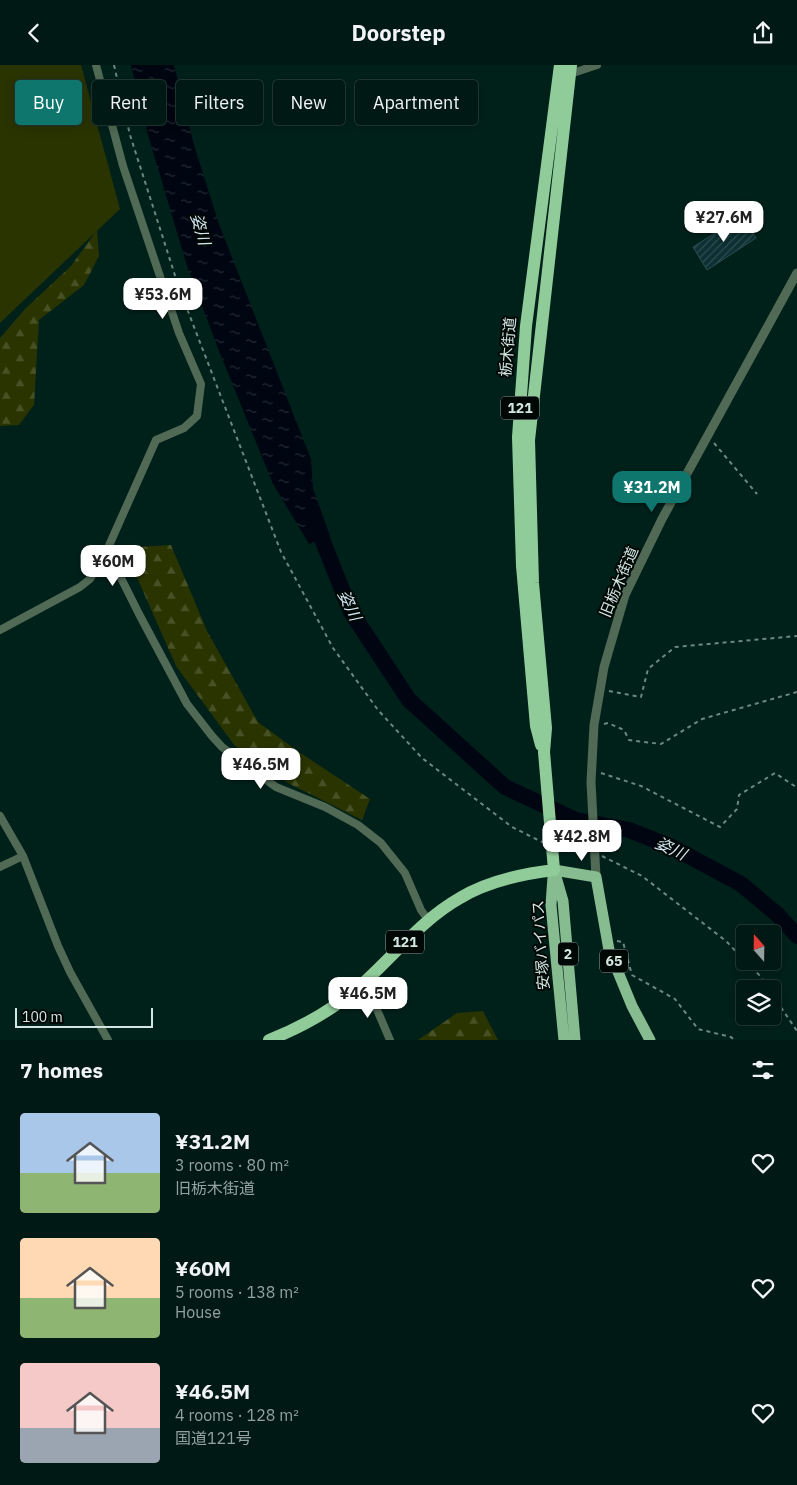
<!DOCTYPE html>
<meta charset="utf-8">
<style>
:root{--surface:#001914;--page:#0a221d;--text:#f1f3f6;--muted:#95a0a0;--line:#223834;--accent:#0f766e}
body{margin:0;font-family:"IBM Plex Sans","Noto Sans JP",sans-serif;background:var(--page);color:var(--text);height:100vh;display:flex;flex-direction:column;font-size:19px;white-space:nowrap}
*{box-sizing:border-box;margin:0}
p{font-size:16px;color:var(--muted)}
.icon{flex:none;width:28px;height:28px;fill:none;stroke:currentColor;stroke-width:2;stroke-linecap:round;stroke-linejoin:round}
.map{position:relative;height:975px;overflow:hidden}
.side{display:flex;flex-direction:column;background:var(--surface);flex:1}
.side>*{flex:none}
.banner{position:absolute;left:15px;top:15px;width:500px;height:45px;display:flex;gap:10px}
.needle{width:32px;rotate:340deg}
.buttons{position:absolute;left:736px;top:860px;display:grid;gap:10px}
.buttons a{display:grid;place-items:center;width:45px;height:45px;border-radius:5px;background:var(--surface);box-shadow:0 2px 12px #0003,0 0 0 1px var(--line);font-size:25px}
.scale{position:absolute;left:15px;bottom:12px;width:138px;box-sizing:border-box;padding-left:5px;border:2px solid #d3e6e1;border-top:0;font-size:14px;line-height:18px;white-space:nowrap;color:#d3e6e1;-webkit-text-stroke:4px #000806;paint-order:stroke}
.price{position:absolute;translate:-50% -42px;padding:0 11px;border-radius:10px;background:#fff;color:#222;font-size:16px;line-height:32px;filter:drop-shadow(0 1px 2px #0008)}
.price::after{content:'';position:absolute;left:50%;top:30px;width:15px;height:11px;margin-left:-8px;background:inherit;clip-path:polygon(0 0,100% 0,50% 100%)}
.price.active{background:var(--accent);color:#fff}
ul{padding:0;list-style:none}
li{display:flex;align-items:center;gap:15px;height:125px;padding:0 20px}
li span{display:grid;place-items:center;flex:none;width:140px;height:100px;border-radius:5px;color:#555}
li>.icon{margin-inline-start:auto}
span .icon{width:60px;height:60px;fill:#fffc;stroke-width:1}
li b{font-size:21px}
h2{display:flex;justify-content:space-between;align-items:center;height:60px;padding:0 20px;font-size:21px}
.tag{padding:0 18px;border-radius:5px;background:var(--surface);box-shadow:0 2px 12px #0003,0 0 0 1px var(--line);font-size:18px;line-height:45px}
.tag.active{background:var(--accent);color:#fff}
header{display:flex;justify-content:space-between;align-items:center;height:65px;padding:0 20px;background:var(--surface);font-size:22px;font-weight:700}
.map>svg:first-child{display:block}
</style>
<header><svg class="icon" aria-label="back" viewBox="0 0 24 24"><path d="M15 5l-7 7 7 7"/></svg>Doorstep<svg class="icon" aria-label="share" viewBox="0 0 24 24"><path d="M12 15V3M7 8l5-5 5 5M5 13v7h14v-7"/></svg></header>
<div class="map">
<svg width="797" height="975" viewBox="0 0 797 975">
<defs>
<pattern id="forest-firs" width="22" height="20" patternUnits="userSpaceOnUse" patternTransform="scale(1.25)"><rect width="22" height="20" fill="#2a3400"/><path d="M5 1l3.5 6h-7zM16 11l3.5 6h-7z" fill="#485125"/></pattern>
<pattern id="water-ripples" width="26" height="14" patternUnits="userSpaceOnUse" patternTransform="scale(1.25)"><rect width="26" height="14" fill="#000611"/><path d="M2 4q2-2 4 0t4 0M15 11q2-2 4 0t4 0" fill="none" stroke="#242a33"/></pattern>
<pattern id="building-hatch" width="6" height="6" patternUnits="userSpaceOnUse" patternTransform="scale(1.25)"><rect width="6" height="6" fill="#0c3033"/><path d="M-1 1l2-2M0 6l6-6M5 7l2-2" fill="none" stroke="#2e4e50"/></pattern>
</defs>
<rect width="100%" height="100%" fill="#00211a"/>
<path fill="#2a3400" d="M0,0H81L120,144L0,258Z"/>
<path fill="url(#forest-firs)" d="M97,165L99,191L84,220L39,255L34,340L19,360L0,361V273L26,243L71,201Z
M171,480L207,566L258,657L299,687L370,734L362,755L288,718L235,681L176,601L124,483Z
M483,946L498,975H418L457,948Z"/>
<path fill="url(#water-ripples)" d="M131,0H174L194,80L219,159L311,394L313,423L330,471L309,479L273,419L219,286L187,201L148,70Z"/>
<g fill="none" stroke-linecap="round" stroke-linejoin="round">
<path stroke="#000611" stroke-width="16" d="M314,454L351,547L409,635L505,722L576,755L629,765L672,782L741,819L778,850L797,871"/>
</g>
<path fill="url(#building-hatch)" stroke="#294e52" d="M742,151L756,173L707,205L693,182Z"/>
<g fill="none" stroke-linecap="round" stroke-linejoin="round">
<path stroke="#6d8781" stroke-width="2" stroke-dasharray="4 4" stroke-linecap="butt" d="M114,0L130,70L179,223L281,487L333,583L378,645L422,693L512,762L542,777
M714,378L757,429
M609,626L641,632L648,604L675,582L797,571
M604,659L608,658L624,665L629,675L661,679L702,654L797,627
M601,708L641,721L720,762L737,744L739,730L775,708L796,722L797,721
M602,791L642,811L726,876L745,896
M617,876L623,877L632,910L675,934L698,964L731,972L734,975
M746,896L761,912L769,924
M772,929L797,966"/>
<path stroke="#516a55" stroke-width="8" d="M567,10L597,0
M107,485L139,549L187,639L212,671L222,682L276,722L325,742L358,760L381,778L405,808L421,845L429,856
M0,565L80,522L90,514L107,485L156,375L184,363L197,351L201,319L179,268L123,101L96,0
M0,751L23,791L58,881L70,907L108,975
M0,802L23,791
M361,921L369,926L390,975"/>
<path stroke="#516a55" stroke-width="9" d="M596,812L591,717L594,660L604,602L625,530L662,454L797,208"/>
<path stroke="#86bc8f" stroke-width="11" d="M554,805L596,812L609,885L632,941L650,975
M554,805L563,836L575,975
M553,812L551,840L564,975"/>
<path stroke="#90cc9a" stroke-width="12" d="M541,680L536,661L522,501L518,372L526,261L560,0
M269,975C302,962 333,945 360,921C393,892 421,855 460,833C488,816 521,809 554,805L544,687L546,663L533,518L529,375L571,0"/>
</g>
<g text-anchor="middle" stroke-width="4" stroke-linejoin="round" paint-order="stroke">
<g fill="#000806" stroke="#94a39f" stroke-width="1">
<rect x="501" y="331.5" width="38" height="23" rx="4"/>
<rect x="386" y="865.5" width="38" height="23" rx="4"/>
<rect x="558" y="877.5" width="20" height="23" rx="4"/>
<rect x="600" y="884.5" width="28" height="23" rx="4"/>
</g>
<g font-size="14" font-weight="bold" fill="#d3e6e1">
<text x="520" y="348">121</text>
<text x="405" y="882">121</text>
<text x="568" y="894">2</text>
<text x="614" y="901">65</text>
</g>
<g font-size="15" fill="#d3e6e1" stroke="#000806">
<text transform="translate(508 282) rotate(-85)" y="5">栃木街道</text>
<text transform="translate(619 517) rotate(-67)" y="5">旧栃木街道</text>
<text transform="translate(541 880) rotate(-94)" y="5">安塚バイパス</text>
</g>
<g font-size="16" font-style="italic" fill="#d2e6f1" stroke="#000806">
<text transform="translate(201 164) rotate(74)" y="6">姿川</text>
<text transform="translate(350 540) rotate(64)" y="6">姿川</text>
<text transform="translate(671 783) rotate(25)" y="6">姿川</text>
</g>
</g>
</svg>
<div class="buttons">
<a><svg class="needle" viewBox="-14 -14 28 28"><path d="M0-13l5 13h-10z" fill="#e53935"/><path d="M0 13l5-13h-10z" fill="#95a0a0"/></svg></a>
<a><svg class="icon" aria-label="layers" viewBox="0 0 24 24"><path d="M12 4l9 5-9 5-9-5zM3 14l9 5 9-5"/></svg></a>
</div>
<div class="scale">100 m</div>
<b class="price" style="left:724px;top:178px">¥27.6M</b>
<b class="price" style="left:163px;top:255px">¥53.6M</b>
<b class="price active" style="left:652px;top:448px">¥31.2M</b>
<b class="price" style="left:113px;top:522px">¥60M</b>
<b class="price" style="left:261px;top:725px">¥46.5M</b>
<b class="price" style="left:582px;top:797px">¥42.8M</b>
<b class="price" style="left:368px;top:954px">¥46.5M</b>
<div class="banner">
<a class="tag active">Buy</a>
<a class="tag">Rent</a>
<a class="tag">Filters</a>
<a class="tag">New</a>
<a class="tag">Apartment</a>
</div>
</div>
<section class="side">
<h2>7 homes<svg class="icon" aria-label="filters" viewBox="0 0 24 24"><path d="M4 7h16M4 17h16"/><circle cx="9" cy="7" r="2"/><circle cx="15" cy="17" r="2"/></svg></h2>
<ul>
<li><span style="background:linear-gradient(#a9c7e8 60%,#8fb573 0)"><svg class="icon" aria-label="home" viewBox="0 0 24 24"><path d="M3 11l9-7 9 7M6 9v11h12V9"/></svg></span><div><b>¥31.2M</b><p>3 rooms · 80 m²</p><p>旧栃木街道</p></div><svg class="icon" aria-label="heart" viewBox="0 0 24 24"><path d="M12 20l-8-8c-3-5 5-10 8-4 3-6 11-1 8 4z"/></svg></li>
<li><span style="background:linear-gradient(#ffd9b3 60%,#8fb573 0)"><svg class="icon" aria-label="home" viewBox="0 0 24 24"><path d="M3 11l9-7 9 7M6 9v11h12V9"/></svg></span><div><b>¥60M</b><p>5 rooms · 138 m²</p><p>House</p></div><svg class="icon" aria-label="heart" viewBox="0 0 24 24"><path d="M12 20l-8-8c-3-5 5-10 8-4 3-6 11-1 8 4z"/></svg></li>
<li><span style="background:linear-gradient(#f6c9c9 65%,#9aa5b1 0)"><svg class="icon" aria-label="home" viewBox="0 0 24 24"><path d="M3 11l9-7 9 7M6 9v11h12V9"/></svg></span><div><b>¥46.5M</b><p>4 rooms · 128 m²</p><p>国道121号</p></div><svg class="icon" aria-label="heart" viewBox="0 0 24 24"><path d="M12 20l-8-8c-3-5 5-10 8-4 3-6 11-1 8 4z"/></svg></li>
</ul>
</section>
